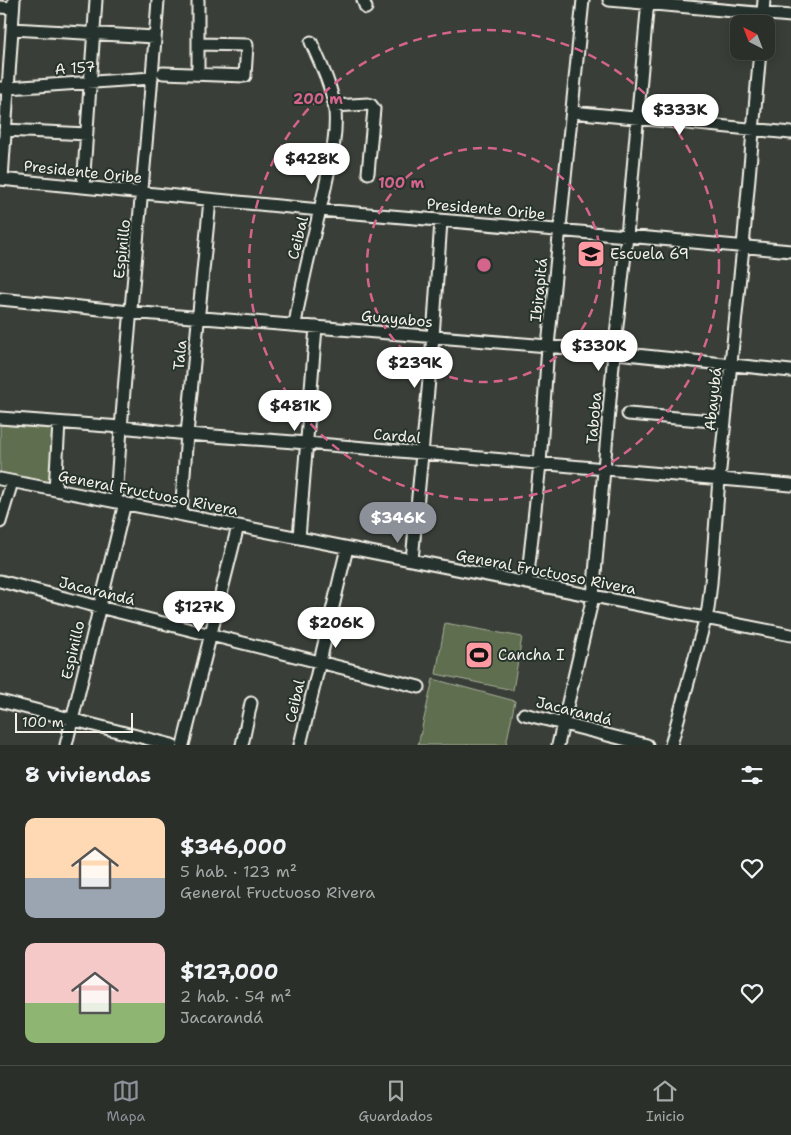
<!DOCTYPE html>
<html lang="es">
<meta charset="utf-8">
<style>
:root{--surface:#2b2f2a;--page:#373b36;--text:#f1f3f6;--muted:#a6a9a8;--line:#474a47;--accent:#8c9099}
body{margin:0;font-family:"Shantell Sans",sans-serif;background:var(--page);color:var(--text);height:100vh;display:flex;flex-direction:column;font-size:19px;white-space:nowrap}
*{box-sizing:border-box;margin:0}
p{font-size:16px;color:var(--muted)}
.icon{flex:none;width:28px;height:28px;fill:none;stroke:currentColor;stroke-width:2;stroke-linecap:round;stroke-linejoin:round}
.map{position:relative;height:745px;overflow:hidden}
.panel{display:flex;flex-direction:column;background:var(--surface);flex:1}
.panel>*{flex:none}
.needle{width:32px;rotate:318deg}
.controls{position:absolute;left:730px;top:15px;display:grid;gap:10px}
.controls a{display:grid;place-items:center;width:45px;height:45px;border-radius:10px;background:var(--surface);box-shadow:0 2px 12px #0003,0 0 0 1px var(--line);font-size:25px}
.scale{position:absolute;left:15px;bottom:12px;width:118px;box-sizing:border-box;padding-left:5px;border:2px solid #f4f1e8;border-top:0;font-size:14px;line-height:18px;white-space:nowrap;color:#f4f1e8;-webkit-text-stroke:4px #26332d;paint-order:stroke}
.price{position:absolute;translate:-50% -42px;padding:0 11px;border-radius:18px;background:#fff;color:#222;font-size:16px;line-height:32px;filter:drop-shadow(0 1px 2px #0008)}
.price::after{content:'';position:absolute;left:50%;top:30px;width:15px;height:11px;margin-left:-8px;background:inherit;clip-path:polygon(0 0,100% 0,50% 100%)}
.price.selected{background:var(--accent);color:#fff}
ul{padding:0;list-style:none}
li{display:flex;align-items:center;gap:15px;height:125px;padding:0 25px}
li span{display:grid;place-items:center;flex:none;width:140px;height:100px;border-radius:10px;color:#555}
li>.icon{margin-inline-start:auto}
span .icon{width:60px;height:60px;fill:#fffc;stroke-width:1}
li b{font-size:21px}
h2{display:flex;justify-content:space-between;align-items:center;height:60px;padding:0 25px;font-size:21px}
.tab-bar{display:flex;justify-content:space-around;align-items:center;height:70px;border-top:1px solid var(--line);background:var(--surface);font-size:14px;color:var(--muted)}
.tab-bar a{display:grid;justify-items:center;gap:2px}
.tab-bar .selected{color:var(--accent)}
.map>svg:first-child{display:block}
</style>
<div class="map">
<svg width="791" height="745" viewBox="0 0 791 745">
<rect width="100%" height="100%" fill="#393f38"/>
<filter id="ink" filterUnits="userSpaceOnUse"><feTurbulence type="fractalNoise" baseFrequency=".02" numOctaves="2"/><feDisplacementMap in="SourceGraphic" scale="10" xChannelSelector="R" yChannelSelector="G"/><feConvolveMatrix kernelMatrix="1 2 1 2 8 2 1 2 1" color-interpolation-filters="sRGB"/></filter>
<g filter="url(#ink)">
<path fill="#5f6e50" stroke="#aab09c" d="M0,425L53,429V486L0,475Z
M445,623L522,637L513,690L436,674Z
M433,679L515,701L506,745H418Z"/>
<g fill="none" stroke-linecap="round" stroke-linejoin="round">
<defs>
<path id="minor" d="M363,0L366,8
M609,0L791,16
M0,7L13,8
M762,24L764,0
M12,29L155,37
M163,73L245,76L247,45L198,44
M198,74V0
M0,88H8L152,78
M334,106L368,104L371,105L374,109L368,173
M572,112L791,133
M5,130L87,134
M0,179L320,210L627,236L791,251
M2,179L14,0
M83,187L96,0
M0,299L130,312L548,346L791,371
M295,325C302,277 316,230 326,183C331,159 337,135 335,111C333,89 320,62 311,42
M628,414L725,422
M0,418L121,427L187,434L307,443L791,485
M0,479L791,635
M55,490L59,423
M116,501C126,334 146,167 158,0
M181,514L187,434L210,200
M0,522L12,482
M299,538L316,327
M412,560L433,337L441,221
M0,581L99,607L419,687
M527,583L540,464L548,346L583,0
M0,701L172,745
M524,714L647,745
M66,745L125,503
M183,745L238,526
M242,745L251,703
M300,745L347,548
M558,745L593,597L614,353L627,236L648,0
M671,745L708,609L711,583L719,479L743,247L760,51"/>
</defs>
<use href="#minor" stroke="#f4f1e8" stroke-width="15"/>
<use href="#minor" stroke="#26332d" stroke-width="11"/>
</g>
</g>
<g fill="none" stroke="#d4648c" stroke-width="2.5" stroke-dasharray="9 6">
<circle cx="484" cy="265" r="117"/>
<circle cx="484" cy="265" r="235"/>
</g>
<defs>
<symbol id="school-square" viewBox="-11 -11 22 22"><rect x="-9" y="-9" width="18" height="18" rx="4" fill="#ff9aa2" stroke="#26332d"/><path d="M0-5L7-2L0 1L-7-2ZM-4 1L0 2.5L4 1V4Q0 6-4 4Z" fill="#111"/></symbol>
<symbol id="stadium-square" viewBox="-11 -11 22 22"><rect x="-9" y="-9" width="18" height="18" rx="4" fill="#ff9aa2" stroke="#26332d"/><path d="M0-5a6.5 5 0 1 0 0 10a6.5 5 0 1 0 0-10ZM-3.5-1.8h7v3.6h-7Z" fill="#111"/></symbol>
</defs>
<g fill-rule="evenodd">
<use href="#school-square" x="575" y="238" width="32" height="32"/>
<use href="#stadium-square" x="463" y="639" width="32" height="32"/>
</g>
<g text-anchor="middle" stroke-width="4" stroke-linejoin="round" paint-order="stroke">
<g font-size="15" fill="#f4f1e8" stroke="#26332d">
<text transform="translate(75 68) rotate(-4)" y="5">A 157</text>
<text transform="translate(83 172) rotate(6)" y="5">Presidente Oribe</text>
<text transform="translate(486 209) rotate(5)" y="5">Presidente Oribe</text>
<text transform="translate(298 238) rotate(-76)" y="5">Ceibal</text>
<text transform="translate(122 249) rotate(-84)" y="5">Espinillo</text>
<text transform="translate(539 290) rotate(-84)" y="5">Ibirapitá</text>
<text transform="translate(397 319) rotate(5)" y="5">Guayabos</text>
<text transform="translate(180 355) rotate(-84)" y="5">Tala</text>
<text transform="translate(713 399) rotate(-84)" y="5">Abayubá</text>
<text transform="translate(594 418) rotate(-85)" y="5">Taboba</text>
<text transform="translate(397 436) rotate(5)" y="5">Cardal</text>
<text transform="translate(148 493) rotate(11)" y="5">General Fructuoso Rivera</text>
<text transform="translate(546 572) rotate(11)" y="5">General Fructuoso Rivera</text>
<text transform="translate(97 591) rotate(14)" y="5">Jacarandá</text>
<text transform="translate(73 650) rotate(-77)" y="5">Espinillo</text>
<text transform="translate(295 701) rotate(-77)" y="5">Ceibal</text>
<text transform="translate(574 711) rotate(14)" y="5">Jacarandá</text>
</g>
<g font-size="15" fill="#f4f1e8" stroke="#26332d" text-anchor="start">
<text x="610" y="259">Escuela 69</text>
<text x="498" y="660">Cancha I</text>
</g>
</g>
<circle cx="484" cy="265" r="8" fill="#d4648c" stroke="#26332d" stroke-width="2.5"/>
<g font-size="15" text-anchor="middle" font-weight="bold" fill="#d4648c" stroke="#26332d" stroke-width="4" stroke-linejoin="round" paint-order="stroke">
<text x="318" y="104">200 m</text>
<text x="401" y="188">100 m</text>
</g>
</svg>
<div class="controls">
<a><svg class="needle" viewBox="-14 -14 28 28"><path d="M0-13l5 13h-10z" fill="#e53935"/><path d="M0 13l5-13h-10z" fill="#a6a9a8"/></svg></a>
</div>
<div class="scale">100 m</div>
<b class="price" style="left:680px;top:136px">$333K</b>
<b class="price" style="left:312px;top:185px">$428K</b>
<b class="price" style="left:599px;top:372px">$330K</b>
<b class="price" style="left:415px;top:389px">$239K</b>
<b class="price" style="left:295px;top:432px">$481K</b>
<b class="price selected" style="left:398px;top:544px">$346K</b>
<b class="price" style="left:199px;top:633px">$127K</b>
<b class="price" style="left:336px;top:649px">$206K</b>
</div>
<section class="panel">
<h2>8 viviendas<svg class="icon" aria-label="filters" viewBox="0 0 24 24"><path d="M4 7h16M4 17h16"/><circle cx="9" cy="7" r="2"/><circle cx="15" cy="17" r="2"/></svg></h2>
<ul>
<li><span style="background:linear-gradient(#ffd9b3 60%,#9aa5b1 0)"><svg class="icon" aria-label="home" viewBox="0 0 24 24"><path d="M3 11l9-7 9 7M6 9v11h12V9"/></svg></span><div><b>$346,000</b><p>5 hab. · 123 m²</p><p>General Fructuoso Rivera</p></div><svg class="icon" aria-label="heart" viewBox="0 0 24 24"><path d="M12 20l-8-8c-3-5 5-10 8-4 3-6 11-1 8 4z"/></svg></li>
<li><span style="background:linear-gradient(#f6c9c9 60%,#8fb573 0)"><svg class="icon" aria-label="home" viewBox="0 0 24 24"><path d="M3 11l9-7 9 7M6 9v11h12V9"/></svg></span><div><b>$127,000</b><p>2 hab. · 54 m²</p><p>Jacarandá</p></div><svg class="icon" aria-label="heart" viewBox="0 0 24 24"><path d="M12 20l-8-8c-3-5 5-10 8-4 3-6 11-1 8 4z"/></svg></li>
</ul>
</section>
<nav class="tab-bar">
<a class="selected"><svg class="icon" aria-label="map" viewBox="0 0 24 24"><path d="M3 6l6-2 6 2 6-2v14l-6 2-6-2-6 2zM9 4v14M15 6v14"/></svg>Mapa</a>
<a><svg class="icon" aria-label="saved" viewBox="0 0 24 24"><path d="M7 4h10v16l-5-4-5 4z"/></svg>Guardados</a>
<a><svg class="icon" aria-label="home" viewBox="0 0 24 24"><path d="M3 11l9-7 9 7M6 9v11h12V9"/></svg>Inicio</a>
</nav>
